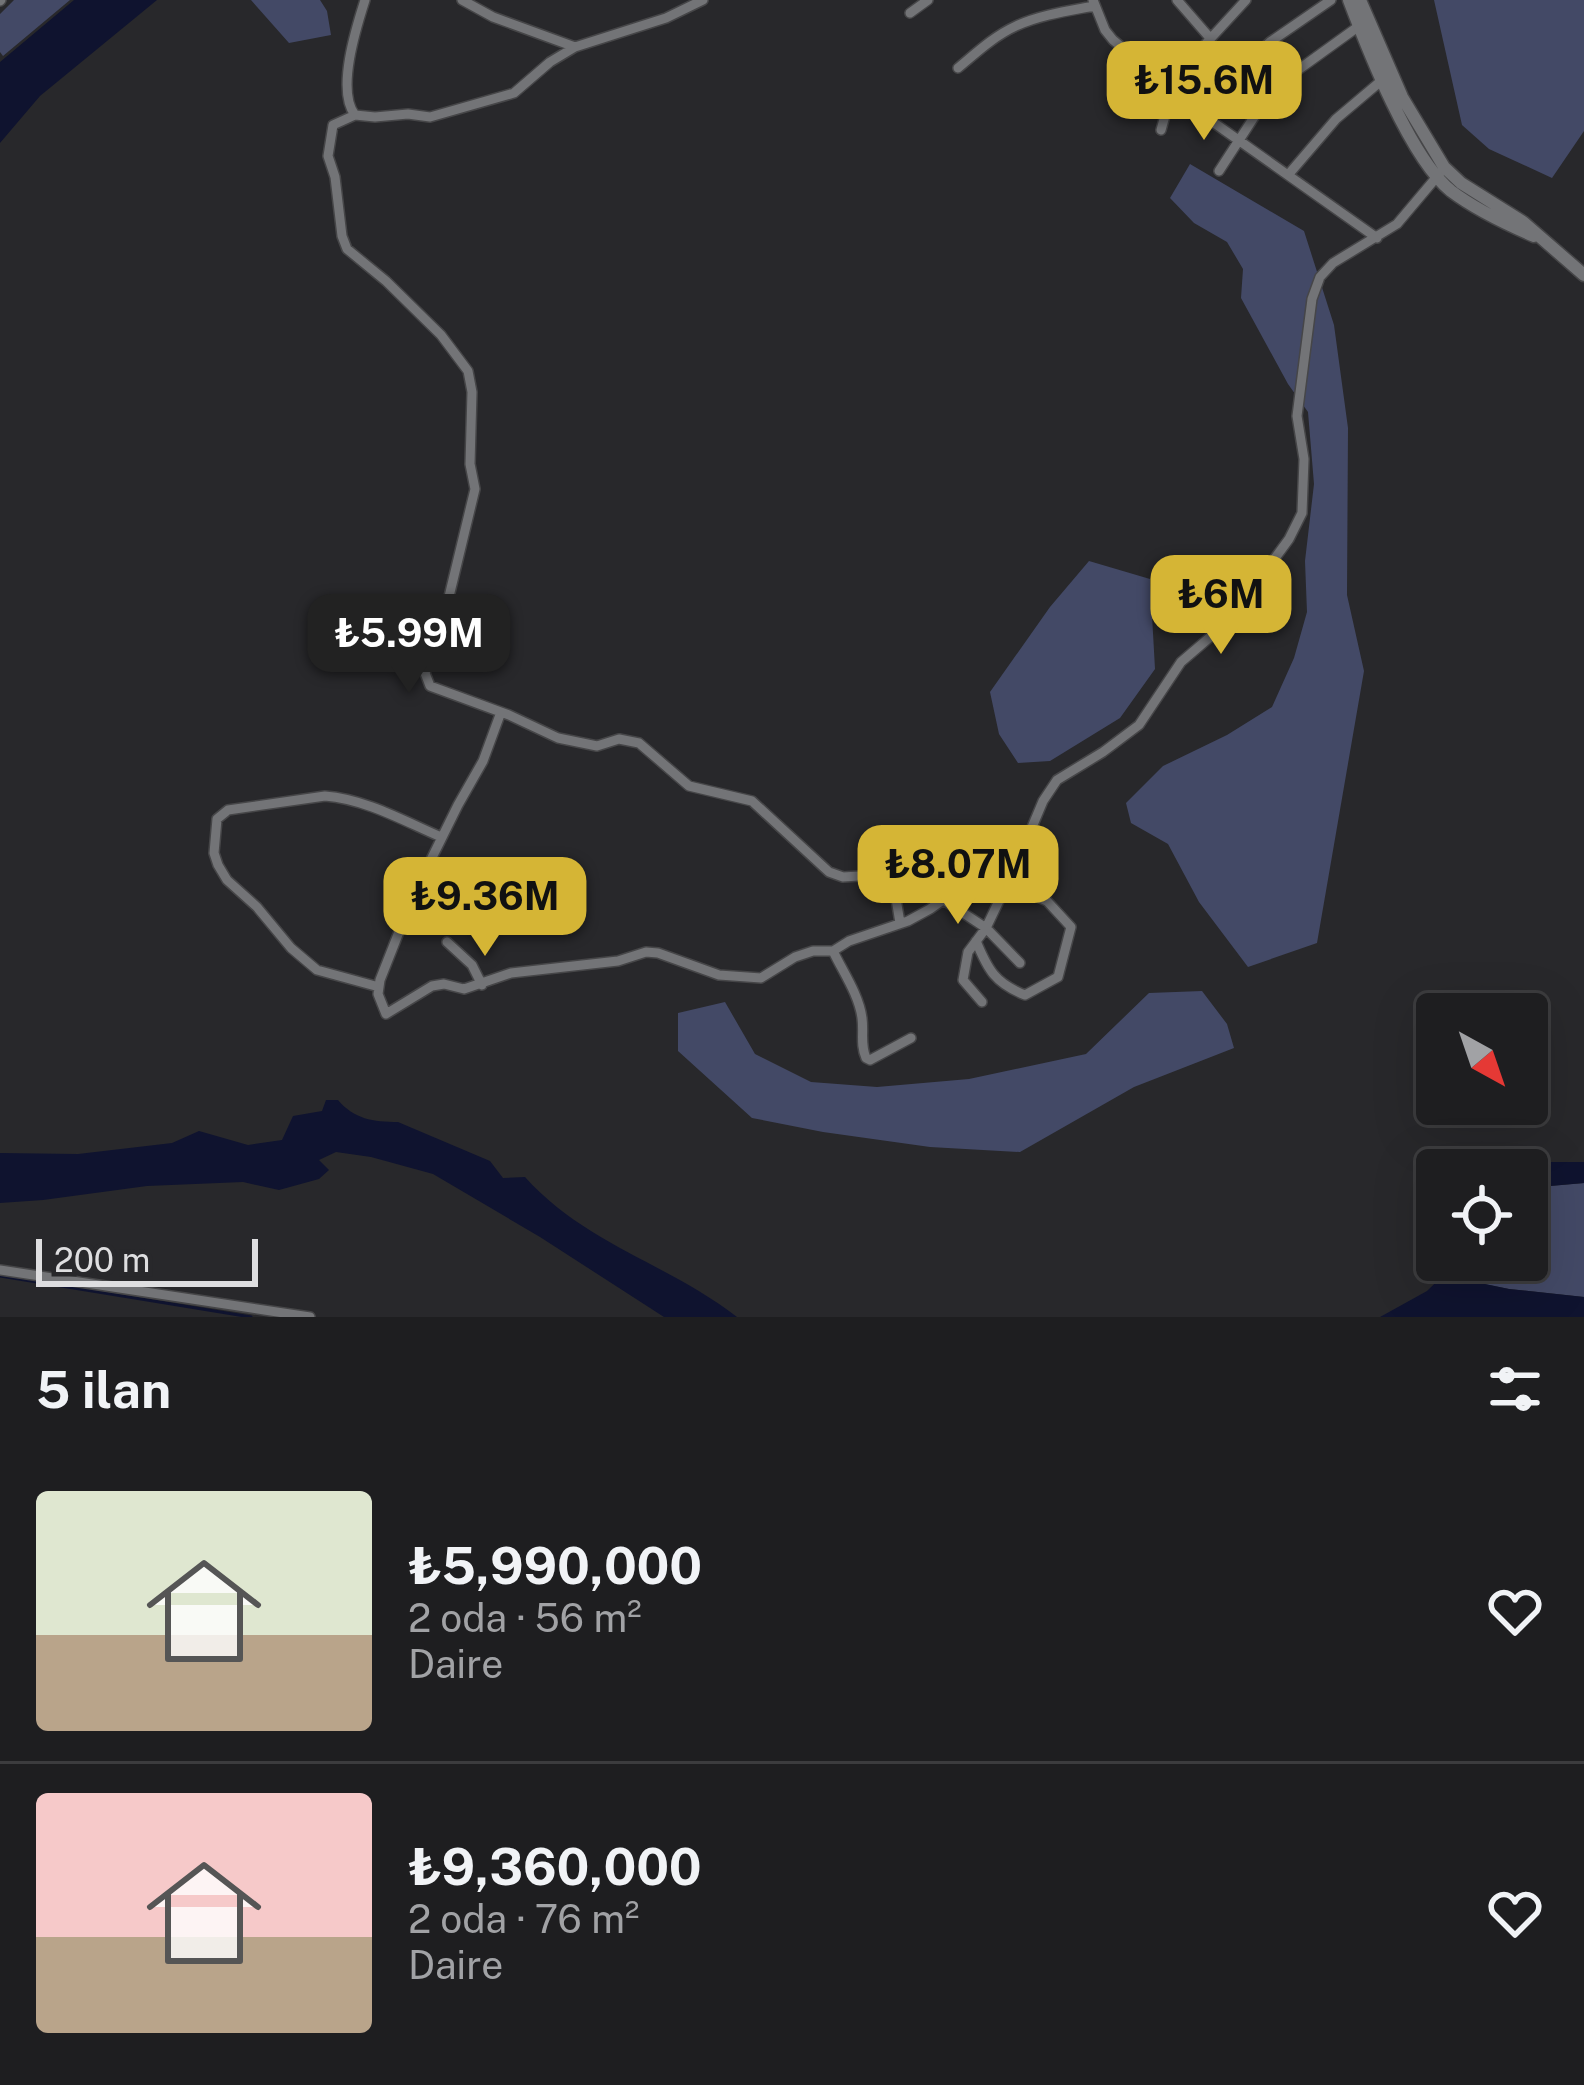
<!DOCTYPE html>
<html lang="tr">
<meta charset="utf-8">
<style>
:root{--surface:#1e1e20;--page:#262729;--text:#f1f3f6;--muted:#a1a2a5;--line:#3c3c3e;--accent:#d5b535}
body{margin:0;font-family:"Public Sans",sans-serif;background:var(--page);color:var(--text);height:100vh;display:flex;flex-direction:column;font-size:45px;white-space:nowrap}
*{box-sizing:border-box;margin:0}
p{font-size:39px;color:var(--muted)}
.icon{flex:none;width:66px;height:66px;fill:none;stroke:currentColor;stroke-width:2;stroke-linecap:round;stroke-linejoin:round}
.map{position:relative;height:1317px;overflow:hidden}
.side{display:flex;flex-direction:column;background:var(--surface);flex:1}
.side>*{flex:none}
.needle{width:78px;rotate:140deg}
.fabs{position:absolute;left:1416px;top:993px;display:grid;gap:24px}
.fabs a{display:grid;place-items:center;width:132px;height:132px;border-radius:12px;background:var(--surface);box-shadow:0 12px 48px #0002,0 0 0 3px var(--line);font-size:60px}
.scale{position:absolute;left:36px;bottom:30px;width:222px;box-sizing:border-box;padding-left:12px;border:6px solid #dedee0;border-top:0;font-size:33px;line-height:42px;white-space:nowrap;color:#dedee0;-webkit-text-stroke:9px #28282b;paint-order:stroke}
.price{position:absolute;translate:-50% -102px;padding:0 27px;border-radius:24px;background:var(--accent);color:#111;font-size:39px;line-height:78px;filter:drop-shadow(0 3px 6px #0008)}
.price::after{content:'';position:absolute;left:50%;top:72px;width:36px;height:27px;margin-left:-18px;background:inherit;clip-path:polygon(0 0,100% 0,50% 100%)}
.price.on{background:#222;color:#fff}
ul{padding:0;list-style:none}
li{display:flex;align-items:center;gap:36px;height:300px;padding:0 36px}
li+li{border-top:3px solid var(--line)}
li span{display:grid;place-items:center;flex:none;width:336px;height:240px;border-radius:12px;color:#555}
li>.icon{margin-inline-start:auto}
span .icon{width:144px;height:144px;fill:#fffc;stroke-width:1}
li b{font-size:51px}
h2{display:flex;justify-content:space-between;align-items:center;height:144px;padding:0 36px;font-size:51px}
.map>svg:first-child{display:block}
</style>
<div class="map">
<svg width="1584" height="1317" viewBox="0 0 1584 1317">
<rect width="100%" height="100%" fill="#28282b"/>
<path fill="#434966" d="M14,0H70L3,56L0,52V14Z
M251,0H320L327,11L331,35L289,43Z
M1434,0H1584V131L1552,178L1489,149L1462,125Z
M1190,164L1304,231L1334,325L1348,428L1347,595L1364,671L1317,943L1248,967L1199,902L1168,844L1131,823L1126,803L1163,766L1227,735L1272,707L1294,658L1307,612L1305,561L1314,484L1308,412L1288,384L1241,298L1243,269L1227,242L1194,223L1170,198Z
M1089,561L1150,579L1155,669L1120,718L1050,761L1018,763L999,734L990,692L1050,607Z
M1202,991L1227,1024L1234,1048L1134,1087L1020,1152L930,1147L823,1132L752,1118L678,1051V1013L725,1002L755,1054L811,1082L877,1087L969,1079L1086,1054L1149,993Z
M1584,1183V1297L1509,1289L1484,1284L1481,1271L1484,1260H1527V1188Z"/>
<path fill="#0f132f" d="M74,0H157L40,96L0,143V62Z
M326,1100H338C354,1119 373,1122 398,1122L490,1161L503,1178L525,1177C585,1244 669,1264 737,1317H664L540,1237L433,1174L371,1157L336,1152L319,1160L329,1170L319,1179L279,1190L243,1182L147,1186L43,1200L0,1203V1153L78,1154L172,1143L199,1131L248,1145L282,1140L293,1116L322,1111Z
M1537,1162H1584V1183L1527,1188V1170H1519Z
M1459,1260H1484L1481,1271L1485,1284L1509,1289L1584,1297V1317H1380L1427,1291Z"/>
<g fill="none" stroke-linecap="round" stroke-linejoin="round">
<path stroke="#0f132f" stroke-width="3" d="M0,1276L251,1317"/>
<defs>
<path id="street" d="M365,0C356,28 336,91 355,115L375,117L408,114L430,117L514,93L550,62L575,47L666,18L703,0
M462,0L493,17L575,47
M1093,0L1105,30L1113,40L1210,120L1377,238
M1177,0L1210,38
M0,1L1,0
M910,13L928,0
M958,68C976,53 994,36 1016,26C1040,15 1068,11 1094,6
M1198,108L1270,42L1331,0
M355,115L333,125L328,156L335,177L342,236L347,249L386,281L441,335L468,371L472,392L470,464L475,489L446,609L425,673L430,686L509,715L558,738L597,746L619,739L639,743L689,786L752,801L829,872L843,877L892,874L942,899L986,928L1020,963
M1161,130L1173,87L1200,50L1246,0
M1219,171L1273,88L1359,26
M1288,175L1336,119L1381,81
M501,712L483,761L458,805L414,894L380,980L378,994L386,1014L432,986L444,984L464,989L511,973L618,961L646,952L658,953L719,975L761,978L795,957L813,951H833
M892,874L900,923
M976,941C988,970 995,983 1025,995L1058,977L1071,927L1047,901L1007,884
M447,942L472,965L482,985
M379,987L317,970L291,948L257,907L227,880L218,865L214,853L217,819L228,810L325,796C365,799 404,821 441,837
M982,1002L963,980L968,952L986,928L1007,884L1004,874L1016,846
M911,1038L870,1060L866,1058C860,1044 864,1033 862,1018C859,995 843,972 833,951L849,941L908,921L930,909L991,866L1030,832L1043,801L1057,780L1103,752L1139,725L1181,662L1209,638L1270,565L1289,539L1302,513L1304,459L1297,416L1312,299L1320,277L1333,263L1397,224L1440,173
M0,1270L310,1317"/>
<path id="secondary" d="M1349,0C1368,50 1410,158 1451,191C1475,209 1506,224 1534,236
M1360,0L1402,97L1444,167L1461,183L1523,222L1584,275"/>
</defs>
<use href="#street" stroke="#464648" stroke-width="12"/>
<use href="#secondary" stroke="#464648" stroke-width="15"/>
<use href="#street" stroke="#737477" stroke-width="9"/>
<use href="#secondary" stroke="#737477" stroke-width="12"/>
</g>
</svg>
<div class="fabs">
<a><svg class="needle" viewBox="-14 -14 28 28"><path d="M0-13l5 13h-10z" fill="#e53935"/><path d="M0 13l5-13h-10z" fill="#a1a2a5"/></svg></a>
<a><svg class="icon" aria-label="locate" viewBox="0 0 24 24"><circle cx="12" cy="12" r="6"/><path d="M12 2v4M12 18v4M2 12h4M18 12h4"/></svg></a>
</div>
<div class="scale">200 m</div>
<b class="price" style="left:1204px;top:143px">₺15.6M</b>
<b class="price" style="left:1221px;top:657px">₺6M</b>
<b class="price on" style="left:409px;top:696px">₺5.99M</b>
<b class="price" style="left:958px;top:927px">₺8.07M</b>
<b class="price" style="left:485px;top:959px">₺9.36M</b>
</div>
<section class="side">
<h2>5 ilan<svg class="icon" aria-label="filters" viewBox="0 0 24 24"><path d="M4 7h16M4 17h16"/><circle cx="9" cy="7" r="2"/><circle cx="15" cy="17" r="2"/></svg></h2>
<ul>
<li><span style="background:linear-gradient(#dfe7d0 60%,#b9a48a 0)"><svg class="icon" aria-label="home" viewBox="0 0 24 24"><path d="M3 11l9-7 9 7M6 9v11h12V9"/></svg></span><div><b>₺5,990,000</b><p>2 oda · 56 m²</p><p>Daire</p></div><svg class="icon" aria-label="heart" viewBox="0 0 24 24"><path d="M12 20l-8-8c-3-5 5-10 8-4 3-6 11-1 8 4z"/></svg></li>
<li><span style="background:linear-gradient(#f6c9c9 60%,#b9a48a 0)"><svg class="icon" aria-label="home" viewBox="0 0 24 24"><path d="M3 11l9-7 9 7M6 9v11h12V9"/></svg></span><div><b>₺9,360,000</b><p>2 oda · 76 m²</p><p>Daire</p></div><svg class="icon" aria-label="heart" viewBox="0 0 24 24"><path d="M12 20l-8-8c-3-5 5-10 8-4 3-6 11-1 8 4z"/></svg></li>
</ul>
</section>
